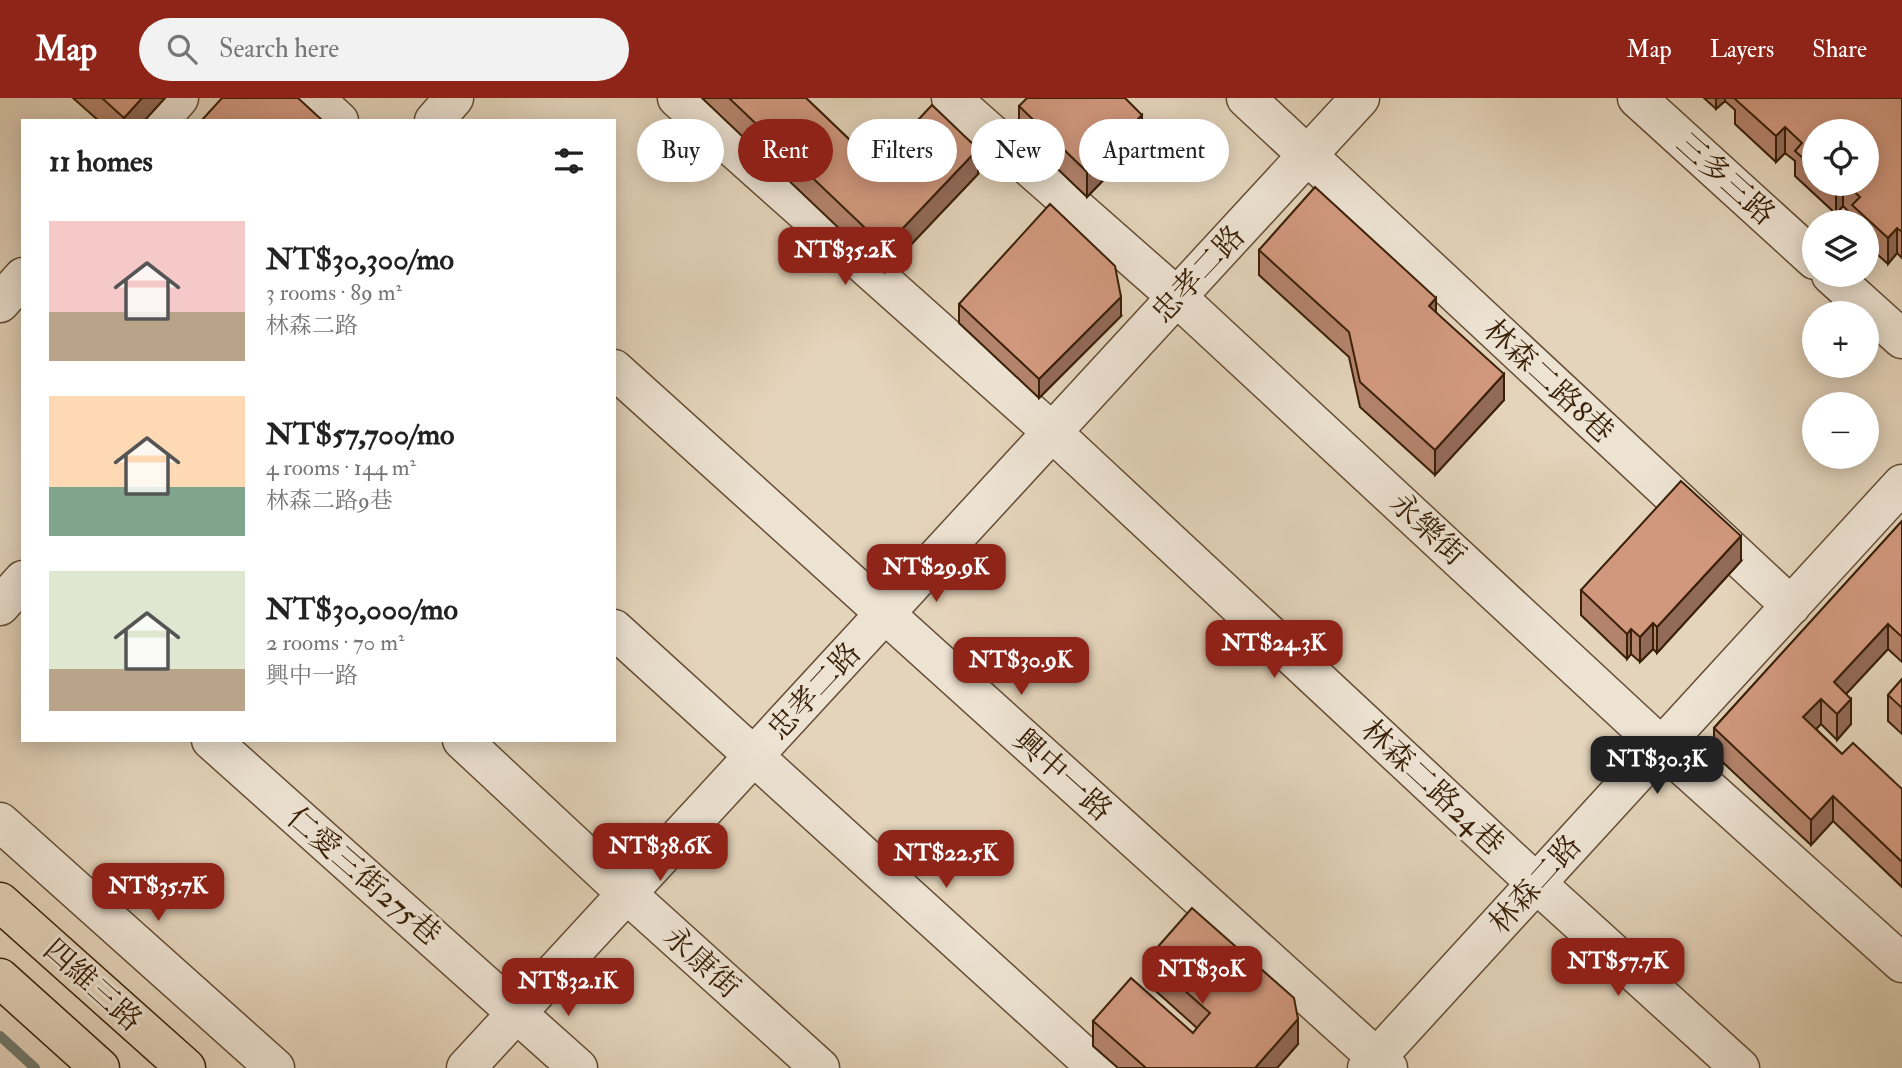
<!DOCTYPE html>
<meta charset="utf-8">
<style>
:root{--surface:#fff;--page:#f2f2f2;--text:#222;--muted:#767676;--accent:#8f2418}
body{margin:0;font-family:"IM FELL Double Pica","Noto Serif TC",serif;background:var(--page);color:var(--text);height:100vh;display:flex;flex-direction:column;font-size:26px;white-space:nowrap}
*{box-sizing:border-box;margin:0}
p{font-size:23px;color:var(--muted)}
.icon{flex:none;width:38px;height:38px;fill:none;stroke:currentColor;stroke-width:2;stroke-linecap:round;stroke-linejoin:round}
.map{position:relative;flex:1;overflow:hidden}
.drawer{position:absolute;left:21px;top:21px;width:595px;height:623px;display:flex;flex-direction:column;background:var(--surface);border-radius:0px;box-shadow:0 4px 18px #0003}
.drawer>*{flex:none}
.banner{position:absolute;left:637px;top:21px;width:665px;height:63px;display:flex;gap:14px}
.controls{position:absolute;left:1802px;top:21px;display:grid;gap:14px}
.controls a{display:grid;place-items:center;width:77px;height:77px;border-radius:50%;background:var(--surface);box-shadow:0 4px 18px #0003;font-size:35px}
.price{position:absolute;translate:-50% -60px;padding:0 16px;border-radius:14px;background:var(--accent);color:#fff;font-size:23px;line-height:46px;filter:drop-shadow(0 2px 4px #0008)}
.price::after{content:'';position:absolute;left:50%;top:42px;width:21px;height:16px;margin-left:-10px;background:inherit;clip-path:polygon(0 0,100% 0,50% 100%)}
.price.active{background:#222;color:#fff}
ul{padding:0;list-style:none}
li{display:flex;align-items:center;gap:21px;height:175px;padding:0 28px}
li span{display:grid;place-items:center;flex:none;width:196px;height:140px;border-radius:0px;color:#555}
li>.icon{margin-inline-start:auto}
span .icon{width:84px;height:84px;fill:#fffc;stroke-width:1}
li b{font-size:30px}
h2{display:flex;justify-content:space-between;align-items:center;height:84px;padding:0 28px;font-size:30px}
.pill{padding:0 24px;border-radius:32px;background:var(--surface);box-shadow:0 4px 18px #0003;font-size:24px;line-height:63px}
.pill.active{background:var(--accent);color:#fff}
header{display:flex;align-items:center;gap:42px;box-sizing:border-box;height:98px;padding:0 35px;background:var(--accent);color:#fff}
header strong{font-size:33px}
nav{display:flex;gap:38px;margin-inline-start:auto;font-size:24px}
.search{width:490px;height:63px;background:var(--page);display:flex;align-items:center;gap:18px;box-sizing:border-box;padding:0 24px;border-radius:38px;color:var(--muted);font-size:26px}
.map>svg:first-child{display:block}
</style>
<header>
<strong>Map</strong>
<div class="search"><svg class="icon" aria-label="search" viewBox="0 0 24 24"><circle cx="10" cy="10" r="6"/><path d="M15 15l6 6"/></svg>Search here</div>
<nav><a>Map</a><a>Layers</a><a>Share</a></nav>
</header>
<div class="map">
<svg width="1902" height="970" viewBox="0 0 1902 970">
<rect width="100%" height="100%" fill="#e4d4bb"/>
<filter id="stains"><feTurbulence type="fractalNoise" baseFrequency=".00286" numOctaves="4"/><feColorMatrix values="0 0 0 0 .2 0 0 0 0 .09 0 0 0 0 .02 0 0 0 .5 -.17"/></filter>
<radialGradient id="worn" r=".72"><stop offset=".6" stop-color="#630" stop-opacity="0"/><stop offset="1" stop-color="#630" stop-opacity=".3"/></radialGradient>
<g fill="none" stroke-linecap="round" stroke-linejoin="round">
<path stroke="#717b70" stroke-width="10" d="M0,938L35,970"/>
<defs>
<path id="minor" d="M314,0L339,23
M677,0L1052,334L1536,785L1740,970
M951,0L1177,199L1662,649L1902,865
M1246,0L1791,508
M1637,0L1815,162
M159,23L179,0
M434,23L454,0
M1831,177L1902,241
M0,205L23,179
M614,271L1388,970
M0,508L23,482
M614,531L1097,970
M211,642L578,970
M462,642L627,796L820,970
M0,724L275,970
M466,970L1360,0
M1367,970L1902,386"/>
<path id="major" d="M0,804L186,970
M0,880L100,970"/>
</defs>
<use href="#minor" stroke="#644d34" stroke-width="41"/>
<use href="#major" stroke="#3a2007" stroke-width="41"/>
<use href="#minor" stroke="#ede3d3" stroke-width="38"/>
<use href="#major" stroke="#e4d4bb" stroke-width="38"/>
</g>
<path fill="#b4836c" stroke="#3a2007" stroke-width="2" fill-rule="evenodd" d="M73,0H165L144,23H99Z
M702,0H806L876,67L978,76L885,174Z
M1704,0H1902V160L1897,155L1888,166L1867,147V124H1852V117L1843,108L1836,116L1795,78V63L1785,55L1776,64L1735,26V12L1725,3L1716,11ZM1815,33L1867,86H1815Z
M1019,8L1142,42L1087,99L1019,34Z
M1259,152L1436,215L1504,302L1435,377L1360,309L1349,259L1259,177Z
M959,206L1121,218L1039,300L959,225Z
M1902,423V564L1888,551L1846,596L1851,626L1837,642L1821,626L1816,631L1842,656L1902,691V789L1833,723L1811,747L1714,656V630Z
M1741,463L1657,555L1653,551L1640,564L1631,556L1627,561L1581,517V492Z
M1902,581V636L1888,623V597Z
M1148,860L1298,946L1277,970H1118L1093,948V923L1193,935L1197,930L1148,886Z"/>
<path fill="#926a58" stroke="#3a2007" stroke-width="2" d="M142,0H165L144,23H124V20Z
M1716,0H1725V3L1716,11Z
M1142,17V42L1087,99V74Z
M1785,29V55L1776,64V38Z
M978,51V76L885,174V149Z
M1841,86H1843V108L1836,116V91Z
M1897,130V155L1888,166V140Z
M1121,199V218L1039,300V281Z
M1436,200V225L1429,208Z
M1504,276V302L1435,377V352Z
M1741,438V463L1657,555V529Z
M1653,525V551L1640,564V539Z
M1888,526V551L1834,609V584Z
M1631,531V556L1627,561V536Z
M1821,601V626L1803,645V619Z
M1851,601V626L1837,642V616Z
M1833,698V723L1811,747V722Z
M1298,921V946L1277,970H1255Z"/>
<path fill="#d1987e" stroke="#3a2007" stroke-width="2" d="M102,0H142L124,20Z
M222,0H298L323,23H201Z
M729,0H806L876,67L932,7L978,51L885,149Z
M1027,0H1125L1142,17L1087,74L1019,8Z
M1736,0H1902V134L1897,130L1888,140L1852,107L1860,99L1846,86H1867V33H1815V71L1795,53L1802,45L1785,29L1776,38L1735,1Z
M1830,86H1841L1836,91Z
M1315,89L1436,200L1429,208L1504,276L1435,352L1360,284L1349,234L1259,152Z
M1050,106L1115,168L1121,199L1039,281L959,206Z
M1681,383L1741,438L1657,529L1653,525L1640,539L1631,531L1627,536L1581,492Z
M1902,423V539L1888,526L1834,584L1851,601L1837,616L1821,601L1803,619L1842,656L1853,645L1902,691V764L1833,698L1811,722L1714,630Z
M1902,581V610L1888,597Z
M1192,810L1294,900L1298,921L1255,970H1146L1093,923L1131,880L1193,935L1201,925L1210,915L1148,860Z"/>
<g text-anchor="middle" stroke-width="6" stroke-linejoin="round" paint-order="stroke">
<g font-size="30" fill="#3a2007" stroke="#ede3d3">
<text transform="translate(1726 81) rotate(42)" y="10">三多三路</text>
<text transform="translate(1198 176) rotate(-47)" y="10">忠孝二路</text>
<text transform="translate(1549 283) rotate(43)" y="10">林森二路8巷</text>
<text transform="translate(1428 431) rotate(43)" y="10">永樂街</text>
<text transform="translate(814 593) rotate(-47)" y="10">忠孝二路</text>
<text transform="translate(1063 677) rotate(42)" y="10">興中一路</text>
<text transform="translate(1433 689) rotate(43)" y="10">林森二路24巷</text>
<text transform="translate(364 778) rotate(41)" y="10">仁愛三街275巷</text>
<text transform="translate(1535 786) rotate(-48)" y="10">林森二路</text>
<text transform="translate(702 864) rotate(42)" y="10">永康街</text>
<text transform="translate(93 887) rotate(42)" y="10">四維三路</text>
</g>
</g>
<rect width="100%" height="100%" filter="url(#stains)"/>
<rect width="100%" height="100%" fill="url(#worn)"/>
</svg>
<div class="controls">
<a><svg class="icon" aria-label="locate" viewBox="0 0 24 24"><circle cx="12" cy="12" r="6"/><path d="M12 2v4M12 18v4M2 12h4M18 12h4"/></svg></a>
<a><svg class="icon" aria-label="layers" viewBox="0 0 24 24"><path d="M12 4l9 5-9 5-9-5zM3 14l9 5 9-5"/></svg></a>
<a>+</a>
<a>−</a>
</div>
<b class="price" style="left:845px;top:189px">NT$35.2K</b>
<b class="price" style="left:936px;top:506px">NT$29.9K</b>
<b class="price" style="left:1274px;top:582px">NT$24.3K</b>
<b class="price" style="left:1021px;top:599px">NT$30.9K</b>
<b class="price active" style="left:1657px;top:698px">NT$30.3K</b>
<b class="price" style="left:660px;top:785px">NT$38.6K</b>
<b class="price" style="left:946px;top:792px">NT$22.5K</b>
<b class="price" style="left:158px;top:825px">NT$35.7K</b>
<b class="price" style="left:1618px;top:900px">NT$57.7K</b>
<b class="price" style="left:1202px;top:908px">NT$30K</b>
<b class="price" style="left:568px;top:920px">NT$32.1K</b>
<div class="banner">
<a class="pill">Buy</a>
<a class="pill active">Rent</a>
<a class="pill">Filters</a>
<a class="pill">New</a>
<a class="pill">Apartment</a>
</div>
<section class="drawer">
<h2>11 homes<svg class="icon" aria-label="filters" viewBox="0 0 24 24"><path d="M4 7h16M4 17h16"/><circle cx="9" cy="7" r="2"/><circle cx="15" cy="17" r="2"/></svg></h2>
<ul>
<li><span style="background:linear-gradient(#f6c9c9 65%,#b9a48a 0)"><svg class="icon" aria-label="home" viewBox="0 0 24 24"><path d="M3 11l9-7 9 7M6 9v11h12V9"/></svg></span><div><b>NT$30,300/mo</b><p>3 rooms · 89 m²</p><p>林森二路</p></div></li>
<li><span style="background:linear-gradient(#ffd9b3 65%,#7fa58c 0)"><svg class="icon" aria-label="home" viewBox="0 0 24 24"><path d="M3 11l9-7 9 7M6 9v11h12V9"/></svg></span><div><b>NT$57,700/mo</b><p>4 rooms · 144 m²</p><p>林森二路9巷</p></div></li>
<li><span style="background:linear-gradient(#dfe7d0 70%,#b9a48a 0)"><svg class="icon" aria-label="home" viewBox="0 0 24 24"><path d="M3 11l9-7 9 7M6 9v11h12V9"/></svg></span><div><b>NT$30,000/mo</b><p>2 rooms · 70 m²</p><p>興中一路</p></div></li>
</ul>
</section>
</div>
